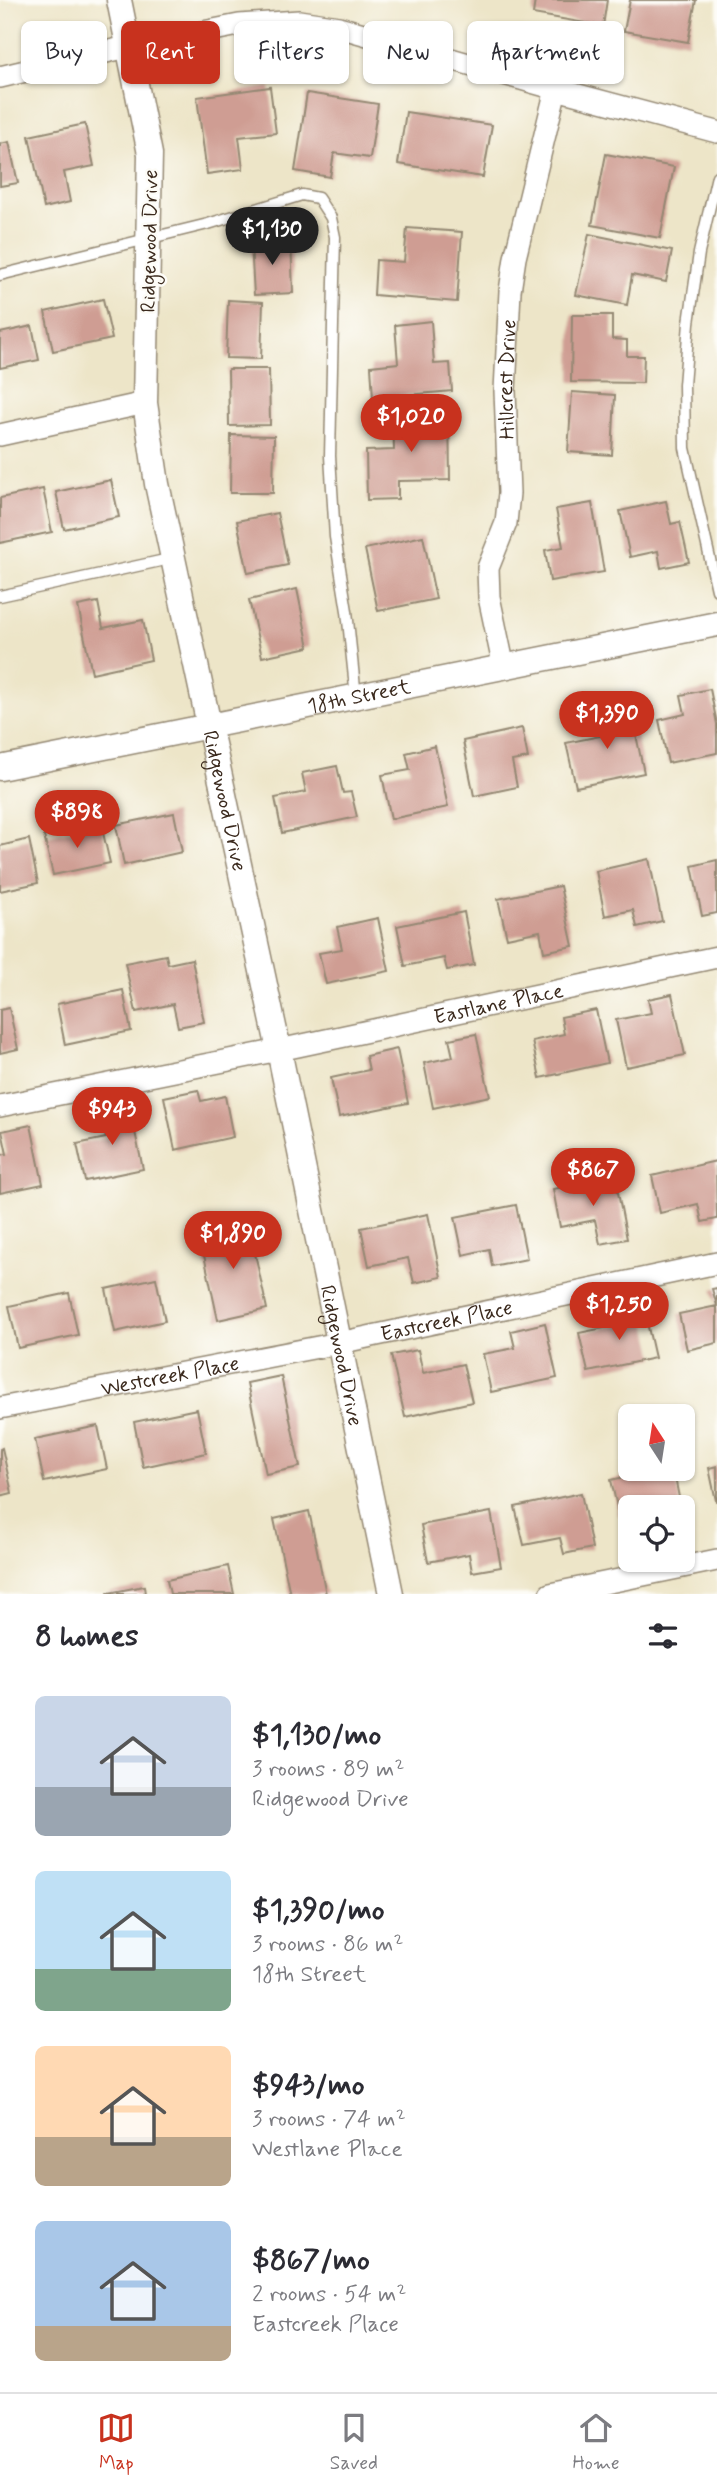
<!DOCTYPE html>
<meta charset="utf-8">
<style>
:root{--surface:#fff;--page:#f2f2f3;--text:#2b2b33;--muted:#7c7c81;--line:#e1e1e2;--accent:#c8321e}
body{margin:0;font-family:Mynerve,sans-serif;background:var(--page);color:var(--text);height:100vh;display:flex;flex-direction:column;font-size:26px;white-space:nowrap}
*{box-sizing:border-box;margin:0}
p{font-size:23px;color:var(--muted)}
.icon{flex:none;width:38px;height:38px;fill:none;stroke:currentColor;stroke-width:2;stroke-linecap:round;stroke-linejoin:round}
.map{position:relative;height:1594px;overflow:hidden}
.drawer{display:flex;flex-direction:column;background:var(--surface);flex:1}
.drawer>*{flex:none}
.hud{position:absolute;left:21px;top:21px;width:676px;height:63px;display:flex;gap:14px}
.needle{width:46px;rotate:348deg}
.tools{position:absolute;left:618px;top:1404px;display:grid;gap:14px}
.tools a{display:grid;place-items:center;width:77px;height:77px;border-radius:10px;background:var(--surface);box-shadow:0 2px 5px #0004;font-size:35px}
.price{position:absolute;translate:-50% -60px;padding:0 16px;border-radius:24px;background:var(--accent);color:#fff;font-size:23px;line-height:46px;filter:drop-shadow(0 2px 4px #0008)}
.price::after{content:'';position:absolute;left:50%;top:42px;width:21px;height:16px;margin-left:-10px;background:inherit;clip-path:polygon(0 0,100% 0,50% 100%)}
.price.selected{background:#222;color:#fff}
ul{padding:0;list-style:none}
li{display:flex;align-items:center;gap:21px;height:175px;padding:0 35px}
li span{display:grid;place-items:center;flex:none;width:196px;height:140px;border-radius:10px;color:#555}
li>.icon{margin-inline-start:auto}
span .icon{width:84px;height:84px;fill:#fffc;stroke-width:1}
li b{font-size:30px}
h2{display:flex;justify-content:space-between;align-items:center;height:84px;padding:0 35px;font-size:30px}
.pill{padding:0 24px;border-radius:10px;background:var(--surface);box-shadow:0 2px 5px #0004;font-size:24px;line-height:63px}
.pill.selected{background:var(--accent);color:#fff}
.menu{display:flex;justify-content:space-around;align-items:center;height:98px;border-top:2px solid var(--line);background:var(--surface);font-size:19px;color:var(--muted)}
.menu a{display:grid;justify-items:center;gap:4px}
.menu .selected{color:var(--accent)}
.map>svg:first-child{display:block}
</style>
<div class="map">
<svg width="717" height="1594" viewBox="0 0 717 1594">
<rect width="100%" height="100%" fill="#fdfcf7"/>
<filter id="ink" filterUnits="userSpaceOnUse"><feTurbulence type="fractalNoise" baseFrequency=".0143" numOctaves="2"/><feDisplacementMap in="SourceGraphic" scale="14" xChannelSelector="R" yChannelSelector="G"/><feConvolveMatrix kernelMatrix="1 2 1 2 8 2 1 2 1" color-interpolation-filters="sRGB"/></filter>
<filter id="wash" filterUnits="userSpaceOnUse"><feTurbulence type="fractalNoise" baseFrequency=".00686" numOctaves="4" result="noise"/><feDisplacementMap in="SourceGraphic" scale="28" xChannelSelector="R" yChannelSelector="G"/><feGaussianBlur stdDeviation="1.57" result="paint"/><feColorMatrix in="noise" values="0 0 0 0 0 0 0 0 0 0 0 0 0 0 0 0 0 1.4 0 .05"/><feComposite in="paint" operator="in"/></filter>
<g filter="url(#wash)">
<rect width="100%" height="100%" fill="#ede5c8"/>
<g id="blocks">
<path fill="#cf9d93" d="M535,0H607L603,26L533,14Z
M630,0H696L688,42L624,31Z
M270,87L276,133L239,137L243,169L207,174L197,97Z
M307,93L378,104L370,158L334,153L330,177L295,171Z
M406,112L492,125L483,177L398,164Z
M85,124L94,166L64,172L70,202L44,208L29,136Z
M9,142L18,183L0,186V144Z
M606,154L674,167L660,238L592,225Z
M407,228L462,232L457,302L374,295L376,260L404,262Z
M589,234L672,251L666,282L632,275L627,305L576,295Z
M291,240L293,293L254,295L251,242Z
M103,299L112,339L53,351L45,312Z
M228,300L263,302L261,359L226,358Z
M572,315H612V339L627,340V356H644L643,383L571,382Z
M431,321L434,364L450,363L452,391L373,398L371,366L398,363L395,325Z
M32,326L39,360L0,368V333Z
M228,369H269L270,425L229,426Z
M572,392L615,395L612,455L568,452Z
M449,410L450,480L398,481V499L367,500L366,451L394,450L393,411Z
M231,435L274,436L273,493H230Z
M111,480L119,517L64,529L56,492Z
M43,489L52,532L0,543V498Z
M666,501L671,524L680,522L689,562L661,568L658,551L630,557L620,511Z
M592,503L604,572L550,581L545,550L563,547L556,509Z
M277,513L288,565L248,573L237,521Z
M423,536L436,599L378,611L365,549Z
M297,589L309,647L262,657L249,600Z
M98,602L103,628L143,620L151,660L92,673L78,606Z
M710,689L717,724V753L668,763L659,720L685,714L681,695Z
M630,706L644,773L576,787L566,743L605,735L600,713Z
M522,728L528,758L512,761L517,787L474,796L463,741Z
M435,746L448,807L391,819L382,775L410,770L406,753Z
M337,766L343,793L351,792L357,817L282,833L275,798L306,792L302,773Z
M174,813L182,852L124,865L116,825Z
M101,824L110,863L53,875L44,836Z
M29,839L38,883L0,891V846Z
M649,859L662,921L637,927L633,910L605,916L596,871Z
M717,860V913L702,916L692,866Z
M560,886L573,946L544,952L540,931L507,938L498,899Z
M464,912L474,965L447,970L444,958L405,966L397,926Z
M378,918L389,971L326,984L319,953L342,949L337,927Z
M166,955L168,964L192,959L204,1022L178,1027L173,1004L136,1012L125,963Z
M123,990L131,1031L65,1045L57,1004Z
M672,994L685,1055L626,1067L616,1020L651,1013L648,999Z
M9,1008L18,1049L0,1053V1010Z
M596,1010L607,1063L540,1078L532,1041L564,1034L561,1017Z
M476,1034L490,1096L433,1108L424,1063L453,1057L449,1039Z
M397,1049L408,1103L339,1117L331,1078L369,1070L366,1056Z
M198,1090L201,1101L225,1096L233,1137L175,1150L164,1097Z
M129,1104L143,1169L85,1181L77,1144L106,1138L100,1111Z
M31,1125L43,1184L0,1193V1155L7,1154L2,1131Z
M716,1161L717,1219L702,1222L698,1204L660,1213L652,1176Z
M615,1177L627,1239L600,1244L595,1220L560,1227L553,1189Z
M516,1205L527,1259L492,1266L489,1249L463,1255L455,1217Z
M428,1214L441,1277L414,1283L408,1258L369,1266L361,1228Z
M248,1221L267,1309L218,1320L199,1232Z
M156,1278L165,1321L115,1332L106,1289Z
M717,1288V1343L687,1350L679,1314L717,1306L712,1289Z
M69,1293L78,1335L18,1348L9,1306Z
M643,1305L655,1358L588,1372L579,1333L619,1325L616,1310Z
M545,1323L557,1378L491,1392L483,1354L515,1348L511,1331Z
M418,1350L423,1373L463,1364L472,1402L405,1417L391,1355Z
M281,1376L300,1467L266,1474L247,1383Z
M197,1409L206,1453L143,1467L134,1422Z
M98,1426L107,1469L44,1482L35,1439Z
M2,1448L12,1493L0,1496V1449Z
M717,1466V1501H716L709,1468Z
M665,1468H673L681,1507H630V1514L619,1516L611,1480Z
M581,1493L592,1548L564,1554L560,1538L524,1545L515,1507Z
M309,1511L326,1594H290L274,1519Z
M491,1512L501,1567L472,1572L469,1554L428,1562L421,1525Z
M228,1566L234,1594H170L167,1580Z
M144,1586L145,1594H108V1593Z"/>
</g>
</g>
<g filter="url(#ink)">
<use href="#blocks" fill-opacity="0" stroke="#948873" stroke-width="2"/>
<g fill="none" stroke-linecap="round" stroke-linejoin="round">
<defs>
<path id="service" d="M717,176L699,253L689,323L684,385L685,448L717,590
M0,275L208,224L302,195L318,198L331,218L335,237L330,456L335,537L347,611L356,697
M0,596L174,558"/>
<g id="minor">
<path d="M0,77L127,47L239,25L299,21L339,27L556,89L717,132"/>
<path d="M0,435L145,403"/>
<path id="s1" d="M504,668L489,597L488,568L506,523L509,493L505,391L510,291L515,258L556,89"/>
<path id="s2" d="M0,1106L279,1050L717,957"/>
<path id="s3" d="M0,1408L339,1343L717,1263"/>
<path d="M550,1594L717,1560"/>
</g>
<g id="tertiary">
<path id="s4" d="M119,0L150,154L145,403L157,484L279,1050L391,1594"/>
<path id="s5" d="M0,768L717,624"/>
</g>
</defs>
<use href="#service" stroke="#948873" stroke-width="13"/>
<use href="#minor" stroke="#948873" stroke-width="24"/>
<use href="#tertiary" stroke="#948873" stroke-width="27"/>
<use href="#service" stroke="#fff" stroke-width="10"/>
<use href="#minor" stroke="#fff" stroke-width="21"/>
<use href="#tertiary" stroke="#fff" stroke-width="24"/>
</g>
</g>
<g text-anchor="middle" stroke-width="5" stroke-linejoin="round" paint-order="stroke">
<g font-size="21" fill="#3b2a1e" stroke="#fdfcf7">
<text transform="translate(149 241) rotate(-89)" y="7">Ridgewood Drive</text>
<text dy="7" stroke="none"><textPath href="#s1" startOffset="294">Hillcrest Drive</textPath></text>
<text dy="7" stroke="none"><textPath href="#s5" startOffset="366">18th Street</textPath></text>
<text dy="7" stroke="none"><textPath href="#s4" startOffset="812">Ridgewood Drive</textPath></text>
<text dy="7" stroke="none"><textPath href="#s2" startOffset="509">Eastlane Place</textPath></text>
<text dy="7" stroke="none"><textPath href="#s3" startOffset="455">Eastcreek Place</textPath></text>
<text dy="7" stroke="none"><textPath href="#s4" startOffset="1379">Ridgewood Drive</textPath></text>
<text dy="7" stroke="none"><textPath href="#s3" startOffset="173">Westcreek Place</textPath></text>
</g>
</g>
</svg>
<div class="tools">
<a><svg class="needle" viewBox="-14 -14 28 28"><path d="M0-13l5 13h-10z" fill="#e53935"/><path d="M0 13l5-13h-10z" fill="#7c7c81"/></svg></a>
<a><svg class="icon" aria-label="locate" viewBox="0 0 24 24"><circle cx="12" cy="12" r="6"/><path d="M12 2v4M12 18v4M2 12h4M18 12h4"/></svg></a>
</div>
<b class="price selected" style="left:272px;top:267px">$1,130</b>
<b class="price" style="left:411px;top:454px">$1,020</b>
<b class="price" style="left:607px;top:751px">$1,390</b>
<b class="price" style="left:77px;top:850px">$898</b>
<b class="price" style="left:112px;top:1147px">$943</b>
<b class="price" style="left:593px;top:1208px">$867</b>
<b class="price" style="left:233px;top:1271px">$1,890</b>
<b class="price" style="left:619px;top:1342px">$1,250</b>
<div class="hud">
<a class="pill">Buy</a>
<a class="pill selected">Rent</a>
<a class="pill">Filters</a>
<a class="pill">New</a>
<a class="pill">Apartment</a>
</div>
</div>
<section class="drawer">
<h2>8 homes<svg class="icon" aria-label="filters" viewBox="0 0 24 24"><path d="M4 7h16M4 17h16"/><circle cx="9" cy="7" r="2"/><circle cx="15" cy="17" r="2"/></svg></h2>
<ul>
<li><span style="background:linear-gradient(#c9d6e8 65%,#9aa5b1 0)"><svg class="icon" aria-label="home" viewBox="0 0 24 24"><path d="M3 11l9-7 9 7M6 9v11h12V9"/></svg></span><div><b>$1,130/mo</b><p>3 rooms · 89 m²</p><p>Ridgewood Drive</p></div></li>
<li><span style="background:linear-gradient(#bfe0f5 70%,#7fa58c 0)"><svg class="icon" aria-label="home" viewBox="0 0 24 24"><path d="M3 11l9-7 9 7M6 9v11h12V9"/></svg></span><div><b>$1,390/mo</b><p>3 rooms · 86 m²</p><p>18th Street</p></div></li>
<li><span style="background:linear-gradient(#ffd9b3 65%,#b9a48a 0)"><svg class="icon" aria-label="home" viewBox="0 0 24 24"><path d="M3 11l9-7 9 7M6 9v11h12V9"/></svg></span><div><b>$943/mo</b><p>3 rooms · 74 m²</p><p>Westlane Place</p></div></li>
<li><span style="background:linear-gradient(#a9c7e8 75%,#b9a48a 0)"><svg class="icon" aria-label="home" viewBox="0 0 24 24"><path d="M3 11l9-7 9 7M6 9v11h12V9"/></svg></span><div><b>$867/mo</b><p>2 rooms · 54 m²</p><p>Eastcreek Place</p></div></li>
</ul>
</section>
<nav class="menu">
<a class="selected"><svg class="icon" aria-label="map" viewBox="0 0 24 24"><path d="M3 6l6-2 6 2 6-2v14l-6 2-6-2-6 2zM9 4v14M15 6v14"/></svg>Map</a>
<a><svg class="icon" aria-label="saved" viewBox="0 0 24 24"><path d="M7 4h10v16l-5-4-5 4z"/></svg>Saved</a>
<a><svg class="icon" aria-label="home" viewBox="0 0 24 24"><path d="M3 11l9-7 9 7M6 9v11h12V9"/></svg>Home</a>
</nav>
